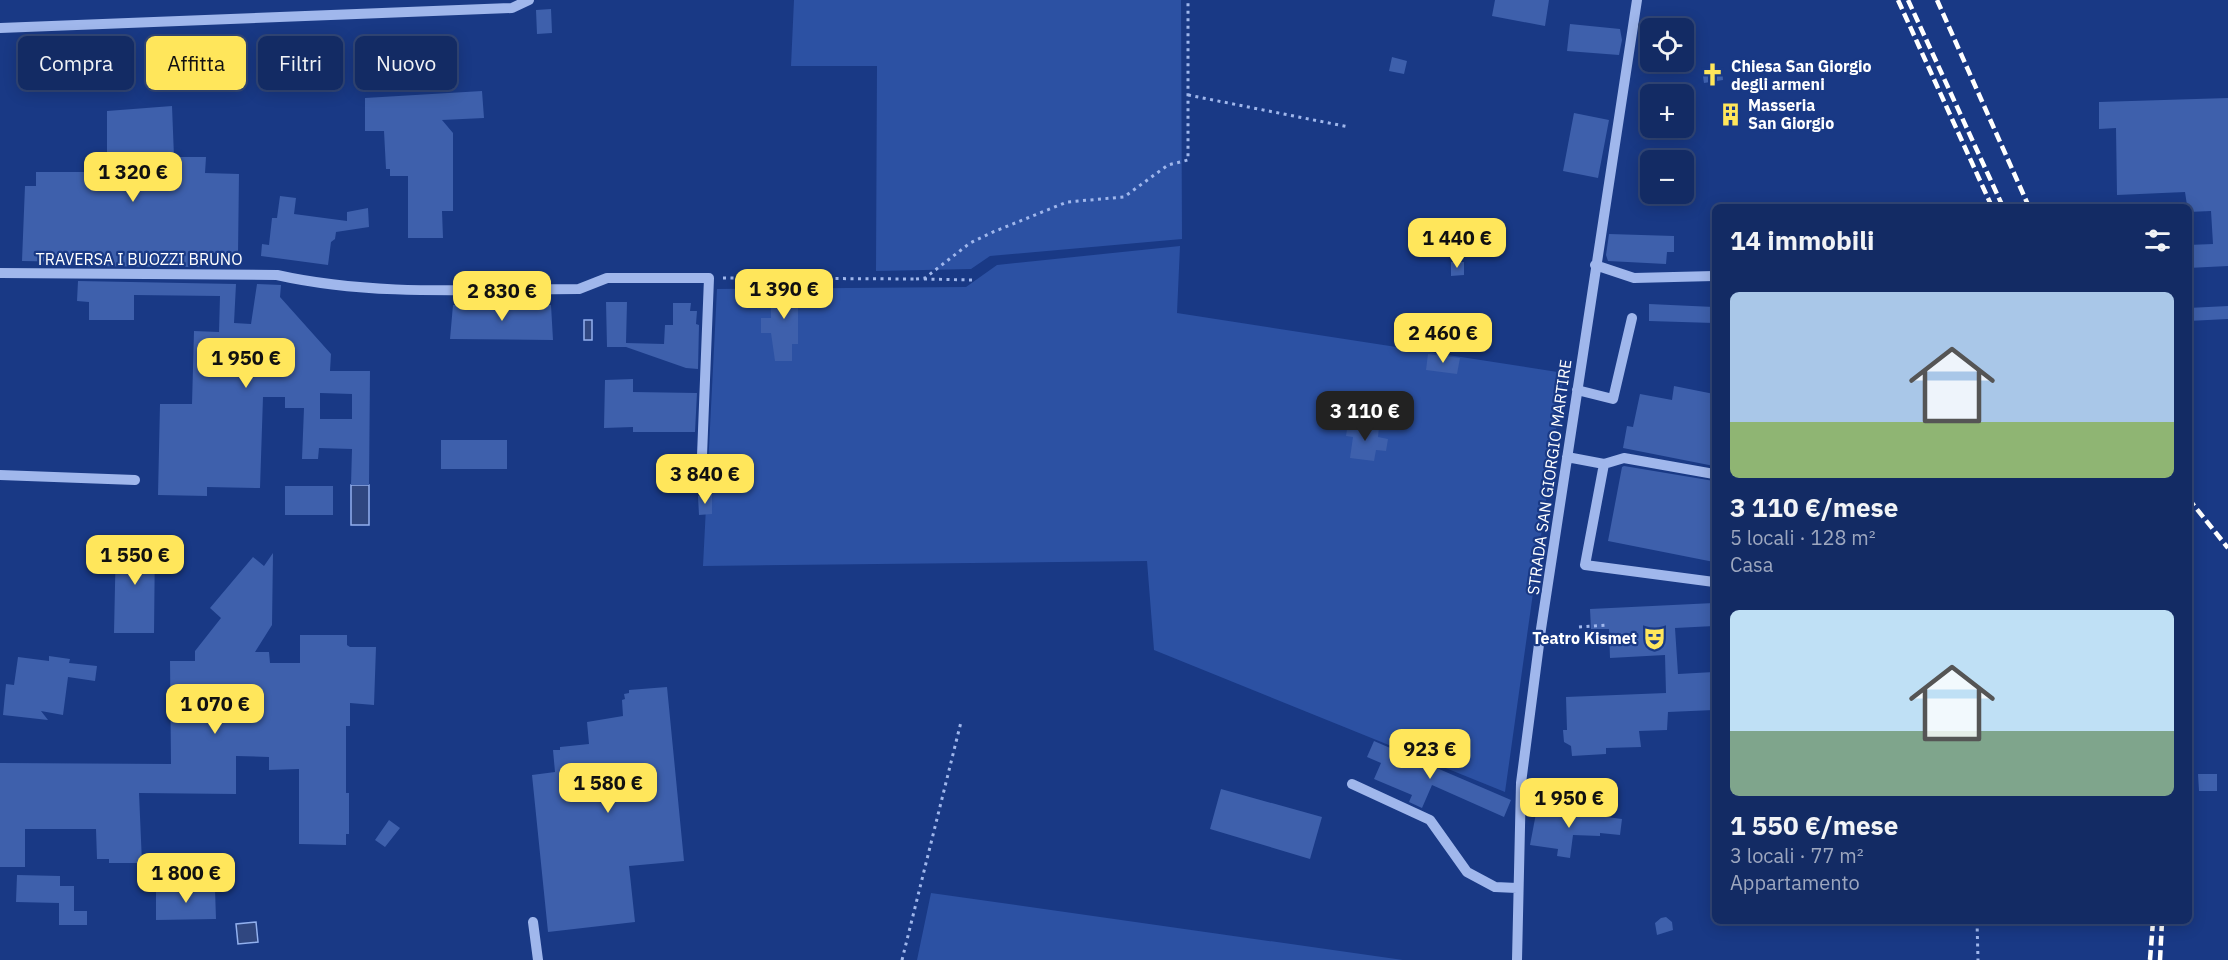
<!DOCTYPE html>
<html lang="it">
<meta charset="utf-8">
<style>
:root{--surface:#132b64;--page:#20376d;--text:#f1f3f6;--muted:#9da7bf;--line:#324778;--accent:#ffe65b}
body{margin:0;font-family:"IBM Plex Sans",sans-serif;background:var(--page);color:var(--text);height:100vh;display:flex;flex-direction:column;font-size:22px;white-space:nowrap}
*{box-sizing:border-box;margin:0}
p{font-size:20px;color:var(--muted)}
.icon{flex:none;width:33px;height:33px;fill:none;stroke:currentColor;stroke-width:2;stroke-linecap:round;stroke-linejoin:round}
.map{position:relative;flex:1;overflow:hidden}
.side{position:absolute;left:1712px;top:204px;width:480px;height:720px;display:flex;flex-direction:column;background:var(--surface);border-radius:9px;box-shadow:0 3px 15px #0003,0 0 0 2px var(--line)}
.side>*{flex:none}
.hud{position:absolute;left:18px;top:36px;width:570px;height:54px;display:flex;gap:12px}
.buttons{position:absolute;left:1640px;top:18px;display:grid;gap:12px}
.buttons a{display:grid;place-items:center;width:54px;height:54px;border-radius:9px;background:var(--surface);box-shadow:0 3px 15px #0003,0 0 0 2px var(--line);font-size:30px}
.price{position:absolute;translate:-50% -51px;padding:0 14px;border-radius:12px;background:var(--accent);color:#111;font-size:20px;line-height:39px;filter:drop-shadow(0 2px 3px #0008)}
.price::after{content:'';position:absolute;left:50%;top:36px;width:18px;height:14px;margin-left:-9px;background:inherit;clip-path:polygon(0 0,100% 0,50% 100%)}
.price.current{background:#222;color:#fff}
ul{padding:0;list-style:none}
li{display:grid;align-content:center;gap:12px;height:318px;padding:0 18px}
li span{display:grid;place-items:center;height:186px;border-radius:9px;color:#555}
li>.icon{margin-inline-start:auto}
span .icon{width:108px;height:108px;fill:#fffc;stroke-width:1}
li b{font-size:26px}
h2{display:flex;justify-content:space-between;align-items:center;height:72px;padding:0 18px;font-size:26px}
.tag{padding:0 21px;border-radius:9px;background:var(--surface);box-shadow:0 3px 15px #0003,0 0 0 2px var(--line);font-size:21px;line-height:54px}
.tag.current{background:var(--accent);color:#111}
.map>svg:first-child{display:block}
</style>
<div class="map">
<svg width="2228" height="960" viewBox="0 0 2228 960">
<rect width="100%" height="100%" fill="#193985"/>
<path fill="#2c51a3" d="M794,0H1181L1182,239L990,256L971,269L876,271L877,66H791Z
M1180,246L1177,313L1564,373L1505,792L1154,650L1147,561L703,566L717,289L966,287L997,265Z
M931,893L1403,960H917Z"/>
<path fill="#304780" stroke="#92b0ee" stroke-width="1.5" d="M584,320H592V340H584Z
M351,485H369V525H351Z
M256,922L258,942L238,944L236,924Z"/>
<path fill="#3e60ac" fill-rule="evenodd" d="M1495,0H1549L1545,26L1492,16Z
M551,9L552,33L537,34L536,10Z
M1570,24L1620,29L1622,40L1619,55L1567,51Z
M57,43L86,48L83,65L79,64L76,83L51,79Z
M1392,57L1407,61L1404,74L1389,71Z
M1722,68L1723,80L1704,83L1702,70Z
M482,91L484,118L442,120L453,133V211H442L443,238H408V176H390V169H386L384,131H365V98Z
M2228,98V266L2188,268V245L2213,244L2211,211L2188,212L2185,192L2117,195L2116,128L2099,129V102Z
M172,106L174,157H206L205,173L239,174L238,254L201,252L200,267L78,266V262L22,261L25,186H36V172H107V111Z
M1574,113L1609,120L1598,178L1563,171Z
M280,196L296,198L294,214L347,221V212L368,208L369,227L336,232L335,239L331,242L328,265L261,256L262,244L269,245L272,218H277Z
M1609,234L1674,236V252H1667L1666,264L1608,261L1606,255Z
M1451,262H1464V275L1451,276Z
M78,281L236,284L234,323L251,324L257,284L281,285L280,297L331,354L330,371H370L369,485H351L352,449L319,448L318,459H302L304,408H285V397H263L260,488L207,487V496L158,495L160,404H192L194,331L219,332L220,296L134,295V320H89V302L77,301ZM320,393L352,394V419H320Z
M771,286L805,289V308H798V344H792V361H775L771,333H761V318H771Z
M606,302H627L626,343L664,344L665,325H673V303H691L690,311H697L696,324L699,325L698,369L686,368L626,347H607Z
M1649,304L1714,307V323L1649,321Z
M453,305H551L553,340L450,339Z
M2228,306V319L2188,321V308Z
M1428,354L1460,358L1457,374L1426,370Z
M633,379V392L697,393L695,432H633V427L604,428L605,380Z
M1674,386L1714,394V466L1623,448L1627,426L1633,427L1640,394L1672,400Z
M1348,423L1379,427L1378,437L1388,439L1386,451L1376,450L1374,461L1350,458L1353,437L1346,436Z
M441,440H507V469H441Z
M1624,466L1714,481V562L1608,541L1622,467Z
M285,486H333V515H285Z
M712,495V514L699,515L698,496Z
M116,539L155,540L154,633H114Z
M273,553L272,625L255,652H269L270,663H300V635H347V645L350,647H376L374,705L350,703V726H346V793H349V834H346V845L299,844V769L269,770V757L236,756V794L139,793L142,863H109V859H97L96,829H25V867H0V763L171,764L170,661H195V651L221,618L210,608L253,557L264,566Z
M1714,603V626L1675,628L1678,674L1714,672V710L1668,712L1667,730L1639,731L1641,747L1606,748V754L1572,756L1571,746L1564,742L1563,730H1567L1566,697L1666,693L1665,655L1610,658L1609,629H1591L1590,609Z
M49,656L70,659L69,663L97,666L95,681L68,677L63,715L41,711L48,720L3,715L6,684L14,685L18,657L49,661Z
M667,687L684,861L629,866L635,922L548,932L532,775L555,772L553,750H560V747L589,744L587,722L623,716L622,700L625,699L624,694L629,693V690Z
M1374,741L1511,800L1504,817L1432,785L1422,808L1409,802L1412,795L1374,779L1381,763L1367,757Z
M2198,774H2217V791H2199Z
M1221,789L1322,817L1310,859L1210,829Z
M1537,808L1622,819L1620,835L1600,833V836L1573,835L1570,858L1557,856L1558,849L1530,845Z
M389,820L400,828L385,847L375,840Z
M17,875L60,876V886H74V911H87V925H59V903L16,902Z
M156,889H215L216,919L156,920Z
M1666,917L1672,922L1673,930L1657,935L1655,923L1661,918Z"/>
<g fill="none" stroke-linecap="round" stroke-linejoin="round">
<path stroke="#a0b7ec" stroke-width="3" stroke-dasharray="3 4.5" stroke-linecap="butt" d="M1188,95L1349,127
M723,278L917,279
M916,279L925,278L970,243L993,232L1067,202L1124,197L1168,165L1188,160V0
M924,279L972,280
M1579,627L1608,625
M1977,921L1978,960
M902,960L961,722"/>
<path stroke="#a0b7ec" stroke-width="10" d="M0,28L512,8L529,0
M1595,265L1634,278L1714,276
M0,273L277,275C375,297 479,289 579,289L607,278H709L701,481
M1577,390L1613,399L1632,318
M1567,457L1604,464L1624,458L1714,474
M1604,464L1585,565L1714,582
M0,475L135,480
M1352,784L1430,820L1467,872L1495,887L1517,888
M533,922L538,960
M1517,960L1521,783L1541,629L1637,0"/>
<path stroke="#fff" stroke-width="4.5" stroke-dasharray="10 4.5" stroke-linecap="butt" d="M1898,0L1992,207
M1908,0L2003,207
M1937,0L2029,207
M2188,498L2228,548
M2150,960L2153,921
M2160,960L2162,921"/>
</g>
<defs>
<symbol id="church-bare" viewBox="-9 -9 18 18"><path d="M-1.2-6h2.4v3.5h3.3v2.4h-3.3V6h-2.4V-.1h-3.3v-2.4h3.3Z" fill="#ffe65b" stroke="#193985" stroke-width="2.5" paint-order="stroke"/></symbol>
<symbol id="building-bare" viewBox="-9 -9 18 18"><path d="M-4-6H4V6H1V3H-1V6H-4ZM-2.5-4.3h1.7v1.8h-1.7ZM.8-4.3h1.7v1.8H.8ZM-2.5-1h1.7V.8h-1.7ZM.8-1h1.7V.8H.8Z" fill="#ffe65b" stroke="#193985" stroke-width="2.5" paint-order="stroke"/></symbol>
<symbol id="theatre-bare" viewBox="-9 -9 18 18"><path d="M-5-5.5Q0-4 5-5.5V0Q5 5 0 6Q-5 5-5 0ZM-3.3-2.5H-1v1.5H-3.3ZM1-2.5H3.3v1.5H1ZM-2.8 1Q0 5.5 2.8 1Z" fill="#ffe65b" stroke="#193985" stroke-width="2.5" paint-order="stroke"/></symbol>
</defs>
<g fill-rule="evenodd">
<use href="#church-bare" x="1696" y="58" width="33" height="33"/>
<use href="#building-bare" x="1714" y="98" width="33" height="33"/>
<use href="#theatre-bare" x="1638" y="622" width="33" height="33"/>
</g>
<g text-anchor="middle" stroke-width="4.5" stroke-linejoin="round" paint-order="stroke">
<g font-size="16" font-weight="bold" fill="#fff" stroke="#193985" text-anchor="start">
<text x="1731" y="72">Chiesa San Giorgio<tspan x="1731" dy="18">degli armeni</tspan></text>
<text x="1748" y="111">Masseria<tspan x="1748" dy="18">San Giorgio</tspan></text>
<text x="1637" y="644" text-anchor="end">Teatro Kismet</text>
</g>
<g font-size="16" fill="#fff" stroke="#193985">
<text x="139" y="265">TRAVERSA I BUOZZI BRUNO</text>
<text transform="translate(1549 477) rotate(-82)" y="6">STRADA SAN GIORGIO MARTIRE</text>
</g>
</g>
</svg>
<div class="buttons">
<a><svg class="icon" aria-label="locate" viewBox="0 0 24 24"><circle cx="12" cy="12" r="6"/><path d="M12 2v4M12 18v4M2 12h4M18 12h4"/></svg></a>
<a>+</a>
<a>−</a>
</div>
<b class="price" style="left:133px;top:203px">1 320 €</b>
<b class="price" style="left:1457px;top:269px">1 440 €</b>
<b class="price" style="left:784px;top:320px">1 390 €</b>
<b class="price" style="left:502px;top:322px">2 830 €</b>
<b class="price" style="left:1443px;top:364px">2 460 €</b>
<b class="price" style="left:246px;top:389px">1 950 €</b>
<b class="price current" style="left:1365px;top:442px">3 110 €</b>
<b class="price" style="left:705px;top:505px">3 840 €</b>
<b class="price" style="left:135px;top:586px">1 550 €</b>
<b class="price" style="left:215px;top:735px">1 070 €</b>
<b class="price" style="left:1430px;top:780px">923 €</b>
<b class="price" style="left:608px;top:814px">1 580 €</b>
<b class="price" style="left:1569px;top:829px">1 950 €</b>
<b class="price" style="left:186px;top:904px">1 800 €</b>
<div class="hud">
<a class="tag">Compra</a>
<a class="tag current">Affitta</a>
<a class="tag">Filtri</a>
<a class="tag">Nuovo</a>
</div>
<section class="side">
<h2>14 immobili<svg class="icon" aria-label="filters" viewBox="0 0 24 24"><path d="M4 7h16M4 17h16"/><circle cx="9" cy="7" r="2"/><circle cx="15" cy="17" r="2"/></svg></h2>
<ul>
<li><span style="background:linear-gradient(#a9c7e8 70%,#8fb573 0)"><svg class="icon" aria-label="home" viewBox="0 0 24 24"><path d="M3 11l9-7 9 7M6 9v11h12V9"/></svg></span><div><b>3 110 €/mese</b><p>5 locali · 128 m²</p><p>Casa</p></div></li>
<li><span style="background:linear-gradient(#bfe0f5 65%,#7fa58c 0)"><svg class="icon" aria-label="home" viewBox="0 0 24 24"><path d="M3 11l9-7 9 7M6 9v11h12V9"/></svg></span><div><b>1 550 €/mese</b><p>3 locali · 77 m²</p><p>Appartamento</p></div></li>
</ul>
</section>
</div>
